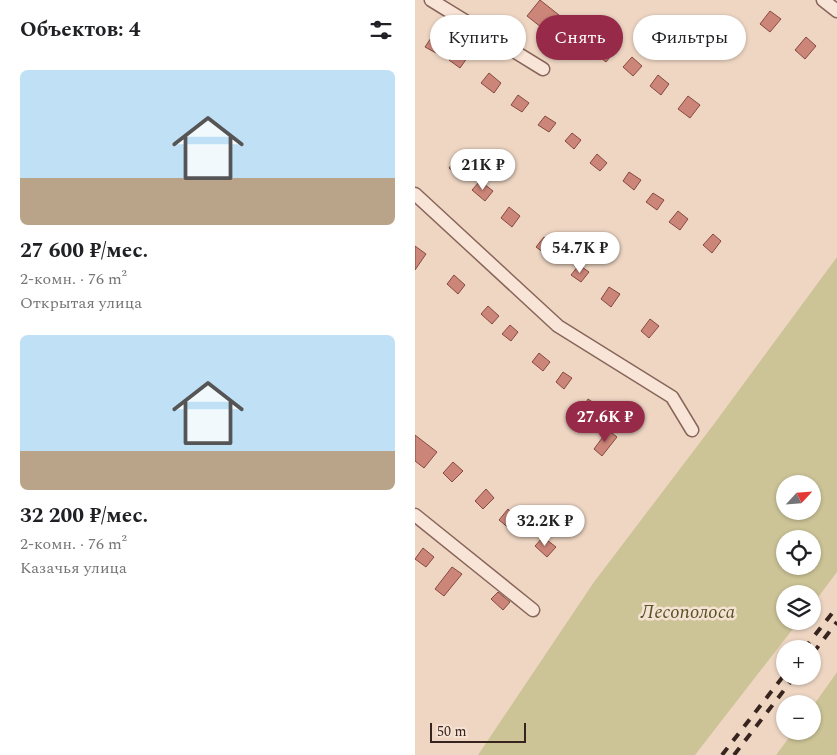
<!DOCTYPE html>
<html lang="ru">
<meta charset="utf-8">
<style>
:root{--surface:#fff;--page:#f2f2f2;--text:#202124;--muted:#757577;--accent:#972a48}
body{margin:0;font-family:Spectral,serif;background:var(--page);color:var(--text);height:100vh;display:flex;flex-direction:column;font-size:19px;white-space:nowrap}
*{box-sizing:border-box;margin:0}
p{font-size:16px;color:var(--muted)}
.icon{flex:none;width:28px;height:28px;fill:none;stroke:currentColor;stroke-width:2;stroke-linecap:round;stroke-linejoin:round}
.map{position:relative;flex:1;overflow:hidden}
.drawer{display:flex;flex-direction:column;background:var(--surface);width:415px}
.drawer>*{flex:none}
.guide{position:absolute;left:15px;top:15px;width:331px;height:45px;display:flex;gap:10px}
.needle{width:32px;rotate:64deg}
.buttons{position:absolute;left:361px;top:475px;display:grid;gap:10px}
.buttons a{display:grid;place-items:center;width:45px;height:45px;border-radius:50%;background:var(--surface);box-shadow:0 1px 4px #0004;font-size:25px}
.scale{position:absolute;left:15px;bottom:12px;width:96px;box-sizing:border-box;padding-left:5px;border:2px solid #38241e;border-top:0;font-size:14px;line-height:18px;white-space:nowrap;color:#38241e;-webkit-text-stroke:4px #f5e2d3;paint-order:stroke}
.price{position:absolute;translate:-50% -42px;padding:0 11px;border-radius:18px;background:#fff;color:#222;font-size:16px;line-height:32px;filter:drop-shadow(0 1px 2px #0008)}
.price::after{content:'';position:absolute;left:50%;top:30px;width:15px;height:11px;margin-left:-8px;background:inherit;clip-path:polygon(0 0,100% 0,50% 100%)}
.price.on{background:var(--accent);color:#fff}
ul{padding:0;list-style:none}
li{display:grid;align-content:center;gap:10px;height:265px;padding:0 20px}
li span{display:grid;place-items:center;height:155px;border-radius:8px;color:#555}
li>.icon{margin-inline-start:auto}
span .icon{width:90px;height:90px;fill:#fffc;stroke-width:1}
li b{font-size:21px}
h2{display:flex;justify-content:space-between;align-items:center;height:60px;padding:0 20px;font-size:21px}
.tag{padding:0 18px;border-radius:22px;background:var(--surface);box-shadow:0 1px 4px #0004;font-size:18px;line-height:45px}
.tag.on{background:var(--accent);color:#fff}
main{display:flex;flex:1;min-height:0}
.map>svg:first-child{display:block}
</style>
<main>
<section class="drawer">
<h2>Объектов: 4<svg class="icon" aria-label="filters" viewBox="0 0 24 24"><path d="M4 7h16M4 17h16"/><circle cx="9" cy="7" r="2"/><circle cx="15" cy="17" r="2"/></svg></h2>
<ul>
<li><span style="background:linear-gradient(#bfe0f5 70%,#b9a48a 0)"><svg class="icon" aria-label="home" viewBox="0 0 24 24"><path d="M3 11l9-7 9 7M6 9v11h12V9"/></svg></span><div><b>27 600 ₽/мес.</b><p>2-комн. · 76 m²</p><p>Открытая улица</p></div></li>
<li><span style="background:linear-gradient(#bfe0f5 75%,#b9a48a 0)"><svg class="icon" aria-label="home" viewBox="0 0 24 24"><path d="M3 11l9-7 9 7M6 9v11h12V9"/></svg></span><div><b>32 200 ₽/мес.</b><p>2-комн. · 76 m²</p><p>Казачья улица</p></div></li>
</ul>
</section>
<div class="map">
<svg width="422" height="755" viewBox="0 0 422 755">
<rect width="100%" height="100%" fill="#eed6c3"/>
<path fill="#ccc497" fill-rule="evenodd" d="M422,257V572L398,604V594H370V621H384L280,755H63L179,582L299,424ZM370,484H398V511H370ZM370,539H398V566H370Z
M422,672V755H361L379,731H398V706Z"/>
<path fill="#cc8679" stroke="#874940" d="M125,0L149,19L136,35L112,16Z
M355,11L366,19L355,32L345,24Z
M161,27L171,34L164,44L154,36Z
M189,35L203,47L191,62L177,51Z
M391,37L401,46L390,59L380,50Z
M16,38L28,45L23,54L10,47Z
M41,50L52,58L45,68L34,60Z
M217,57L227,66L218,76L208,67Z
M74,73L86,83L79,93L66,83Z
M243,75L254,84L246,95L235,86Z
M103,95L114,103L107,112L96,105Z
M273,96L285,105L275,118L263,109Z
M130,116L141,123L134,132L123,125Z
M157,133L166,140L159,149L150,141Z
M182,154L192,163L185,171L175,163Z
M43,157L54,166L45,177L34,168Z
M214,172L226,180L219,190L208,181Z
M65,181L78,191L70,201L57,190Z
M238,193L249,200L242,210L231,202Z
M94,207L105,216L97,227L86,218Z
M263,211L273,219L265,230L254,222Z
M298,234L306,241L297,253L288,245Z
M129,237L140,246L132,255L121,247Z
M0,246L11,254L0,270Z
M164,265L174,272L166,282L156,275Z
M39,275L50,285L43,294L32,284Z
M194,287L205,294L196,307L186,299Z
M73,306L84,316L77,324L66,314Z
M235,319L244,326L234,338L226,331Z
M95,325L103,332L96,341L87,334Z
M124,353L135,362L128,371L117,362Z
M148,372L157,378L149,389L141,382Z
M173,399L185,407L178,419L166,411Z
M193,430L202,437L187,456L179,449Z
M0,435L22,452L9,468L0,461Z
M38,462L48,471L37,482L28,473Z
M71,489L79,498L68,509L60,501Z
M93,509L103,519L95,529L84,520Z
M128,537L141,547L132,557L120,546Z
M8,548L19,557L11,567L0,559Z
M37,567L47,574L29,596L20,589Z
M83,592L95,602L88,610L76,599Z"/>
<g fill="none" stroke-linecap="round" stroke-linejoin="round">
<defs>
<path id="street" d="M16,0L128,69
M408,0L422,11
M0,194L143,326L257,397L277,430
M0,515L118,610"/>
</defs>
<use href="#street" stroke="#88665a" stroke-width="15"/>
<use href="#street" stroke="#f9e5d7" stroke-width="12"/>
<path stroke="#38241e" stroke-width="4" stroke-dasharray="9 9" stroke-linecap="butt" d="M389,649L422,607
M398,653L422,622
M307,755L370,674
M319,755L380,676"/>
</g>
<g text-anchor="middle" stroke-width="5" stroke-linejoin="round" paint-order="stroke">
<g font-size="19" font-style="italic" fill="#555425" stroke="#f5e2d3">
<text x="273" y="618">Лесополоса</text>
</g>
</g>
</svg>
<div class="buttons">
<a><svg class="needle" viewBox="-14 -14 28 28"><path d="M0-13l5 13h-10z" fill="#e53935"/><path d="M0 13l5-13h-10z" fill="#757577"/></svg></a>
<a><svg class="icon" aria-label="locate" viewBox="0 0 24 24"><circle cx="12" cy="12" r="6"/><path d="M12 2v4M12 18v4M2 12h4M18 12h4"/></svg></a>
<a><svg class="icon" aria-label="layers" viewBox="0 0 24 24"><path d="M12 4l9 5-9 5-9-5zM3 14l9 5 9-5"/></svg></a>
<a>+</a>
<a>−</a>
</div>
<div class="scale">50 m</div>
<b class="price" style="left:68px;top:191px">21K ₽</b>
<b class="price" style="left:165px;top:274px">54.7K ₽</b>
<b class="price on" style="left:190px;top:443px">27.6K ₽</b>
<b class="price" style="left:130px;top:547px">32.2K ₽</b>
<div class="guide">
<a class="tag">Купить</a>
<a class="tag on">Снять</a>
<a class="tag">Фильтры</a>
</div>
</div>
</main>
